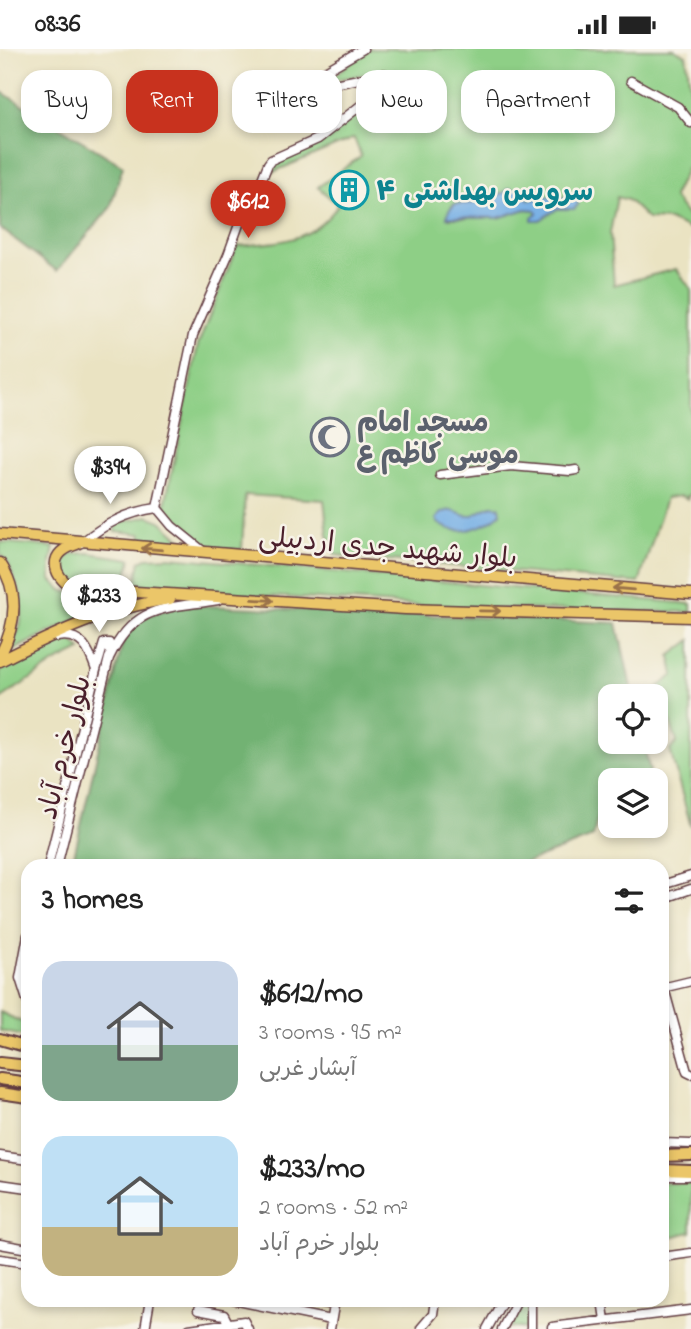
<!DOCTYPE html>
<meta charset="utf-8">
<style>
:root{--surface:#fff;--page:#f2f2f2;--text:#222;--muted:#767676;--accent:#c8321e}
body{margin:0;font-family:"Indie Flower","Playpen Sans Arabic",sans-serif;background:var(--page);color:var(--text);height:100vh;display:flex;flex-direction:column;font-size:26px;white-space:nowrap}
*{box-sizing:border-box;margin:0}
p{font-size:23px;color:var(--muted)}
.icon{flex:none;width:38px;height:38px;fill:none;stroke:currentColor;stroke-width:2;stroke-linecap:round;stroke-linejoin:round}
.map{position:relative;flex:1;overflow:hidden}
.drawer{position:absolute;left:21px;top:810px;width:648px;height:448px;display:flex;flex-direction:column;background:var(--surface);border-radius:21px;box-shadow:0 4px 10px #0003}
.drawer>*{flex:none}
.hud{position:absolute;left:21px;top:21px;width:649px;height:63px;display:flex;gap:14px}
.fabs{position:absolute;left:598px;top:635px;display:grid;gap:14px}
.fabs a{display:grid;place-items:center;width:70px;height:70px;border-radius:14px;background:var(--surface);box-shadow:0 4px 10px #0003;font-size:35px}
.price{position:absolute;translate:-50% -60px;padding:0 16px;border-radius:24px;background:#fff;color:#222;font-size:23px;line-height:46px;filter:drop-shadow(0 2px 4px #0008)}
.price::after{content:'';position:absolute;left:50%;top:42px;width:21px;height:16px;margin-left:-10px;background:inherit;clip-path:polygon(0 0,100% 0,50% 100%)}
.price.current{background:var(--accent);color:#fff}
ul{padding:0;list-style:none}
li{display:flex;align-items:center;gap:21px;height:175px;padding:0 21px}
li span{display:grid;place-items:center;flex:none;width:196px;height:140px;border-radius:21px;color:#555}
li>.icon{margin-inline-start:auto}
span .icon{width:84px;height:84px;fill:#fffc;stroke-width:1}
li b{font-size:30px}
h2{display:flex;justify-content:space-between;align-items:center;height:84px;padding:0 21px;font-size:30px}
.pill{padding:0 24px;border-radius:21px;background:var(--surface);box-shadow:0 4px 10px #0003;font-size:24px;line-height:63px}
.pill.current{background:var(--accent);color:#fff}
.status{display:flex;justify-content:space-between;align-items:center;height:49px;padding:0 35px;background:var(--surface);direction:ltr}
.status svg{height:19px;fill:currentColor}
.map>svg:first-child{display:block}
</style>
<div class="status"><b>08:36</b><svg viewBox="0 0 49 12"><path d="M0 12V9h3v3zM5 12V6h3v6zM10 12V3h3v9zM15 12V0h3v12zM26 1h20v11H26zM47 4h2v5h-2z"/></svg></div>
<div class="map">
<svg width="691" height="1280" viewBox="0 0 691 1280">
<rect width="100%" height="100%" fill="#f7f3e8"/>
<filter id="ink" filterUnits="userSpaceOnUse"><feTurbulence type="fractalNoise" baseFrequency=".0143" numOctaves="2"/><feDisplacementMap in="SourceGraphic" scale="14" xChannelSelector="R" yChannelSelector="G"/><feConvolveMatrix kernelMatrix="1 2 1 2 8 2 1 2 1" color-interpolation-filters="sRGB"/></filter>
<filter id="wash" filterUnits="userSpaceOnUse"><feTurbulence type="fractalNoise" baseFrequency=".00686" numOctaves="4" result="noise"/><feDisplacementMap in="SourceGraphic" scale="28" xChannelSelector="R" yChannelSelector="G"/><feGaussianBlur stdDeviation="1.57" result="paint"/><feColorMatrix in="noise" values="0 0 0 0 0 0 0 0 0 0 0 0 0 0 0 0 0 1.4 0 .05"/><feComposite in="paint" operator="in"/></filter>
<g filter="url(#wash)">
<rect width="100%" height="100%" fill="#eae3c2"/>
<path fill="#8ecf86" stroke="#6c7758" stroke-width="2" fill-rule="evenodd" d="M368,0H674L686,6L691,44V110L673,148L691,172V181L669,171L648,170L628,151L617,148L610,184L614,236L676,220L691,240V446L687,447L688,450L681,447L666,449L639,534L335,506L328,486L324,451L245,446L242,500H212L166,464L165,456L198,296L237,197C279,193 312,194 338,156L318,138L361,107L354,89L273,123L272,115C322,93 362,65 400,26L399,22L391,21L327,32ZM526,138L527,149L530,151L546,147L556,150L565,147L569,160H557L540,171L535,166L537,164L536,161L526,160L498,169H449L452,157L455,155L475,154L477,147L486,151C497,148 507,139 520,142Z
M148,467L161,472L191,500L140,494L142,485L115,482V475Z
M0,493L54,498L51,514V531L63,542L71,544L126,548H175L97,563L47,584L12,602L11,597L20,578L22,565L19,542L8,514L0,504Z
M89,504L131,510L124,538C103,537 69,543 61,518L63,511L72,505Z
M170,508L691,555V563L462,559L135,539L140,512L147,509Z
M691,591V778L670,701L677,693L658,638L674,626L670,607Z
M50,593H73L81,601L56,613L0,650V622Z
M0,963L28,976V988L0,982Z
M662,1134H691V1183L662,1190Z
M522,1251H528L529,1280L508,1278Z"/>
<path fill="#72b273" stroke="#5e684f" stroke-width="2" d="M0,42L123,117L110,159L57,222L0,179Z
M183,556L617,574L633,647L611,648V693H643L650,722L646,731L611,732V759L599,762L593,788L517,817H86L73,811L125,583L145,567Z"/>
<path fill="#74afe5" stroke="#5f6788" stroke-width="2" d="M526,138L529,140L527,149L530,151L546,147L556,150L577,147L578,156L574,160H557L540,171H532V168L537,164L536,161L526,160L498,169L447,168L449,161L455,155L475,154L478,145L486,150L504,144L509,139L520,142Z
M492,457L500,458L501,464C484,479 458,489 438,474L436,470C449,453 457,467 469,467C476,466 484,459 492,457Z"/>
</g>
<g filter="url(#ink)">
<g fill="none" stroke-linecap="round" stroke-linejoin="round">
<defs>
<path id="minor" d="M631,32L678,58L691,74
M440,426L511,417L570,422L576,421
M157,459L193,286L228,206L247,153L258,140L268,115L271,111L318,90L393,31L391,26L384,25L324,37H313L311,34L313,29L363,0
M157,459L172,477L203,502
M81,494C105,475 127,463 157,459
M96,621L104,594H109L110,603
M48,817L96,621C89,601 82,583 57,588
M57,817L109,609C135,555 164,560 218,551
M662,836L691,827
M662,850L691,840
M28,886L20,929L28,954
M662,939L691,932
M664,939L687,1023L691,1025
M662,1094L691,1095
M0,1107L28,1111
M662,1127H687
M0,1135L28,1139
M0,1195L28,1200
M662,1208L691,1204
M0,1210L28,1214
M233,1251L331,1271
M308,1251L334,1256
M531,1251V1280
M602,1251L605,1271
M198,1261L224,1266L228,1274
M552,1278L691,1261
M421,1279L433,1265L435,1251
M145,1280L150,1251
M189,1280L244,1272L248,1280
M330,1280L335,1251
M487,1280L503,1251
M502,1280L517,1251"/>
<path id="major" d="M0,485L691,545
M77,495C48,504 51,524 72,539L405,560L691,568
M0,514C20,544 16,576 0,607
M0,612C53,585 110,558 170,550"/>
<path id="highway" d="M0,990L28,998
M0,1014L28,1017
M0,1030L28,1034
M0,1044L28,1048
M662,1107L691,1106
M662,1121L691,1122"/>
</defs>
<use href="#minor" stroke="#623c42" stroke-width="11"/>
<use href="#major" stroke="#623c42" stroke-width="13"/>
<use href="#highway" stroke="#623c42" stroke-width="14"/>
<use href="#minor" stroke="#fff" stroke-width="8"/>
<use href="#major" stroke="#ebc669" stroke-width="10"/>
<use href="#highway" stroke="#ebc669" stroke-width="10"/>
</g>
<defs><path id="oneway-shaft" d="M-6 0H5M1.5-3L5.5 0L1.5 3" fill="none" stroke-width="1.6" stroke-linecap="round" stroke-linejoin="round" transform="scale(1.75)"/></defs>
<g stroke="#9a724a">
<use href="#oneway-shaft" transform="translate(152 500) rotate(-175)"/>
<use href="#oneway-shaft" transform="translate(623 540) rotate(-175)"/>
<use href="#oneway-shaft" transform="translate(263 551) rotate(3)"/>
<use href="#oneway-shaft" transform="translate(490 562) rotate(1)"/>
</g>
</g>
<defs>
<symbol id="building-ring" viewBox="-11 -11 22 22"><circle r="9.5" fill="#f7f3e8" stroke="#0f9aa8" stroke-width="1.5"/><path d="M-4-6H4V6H1V3H-1V6H-4ZM-2.5-4.3h1.7v1.8h-1.7ZM.8-4.3h1.7v1.8H.8ZM-2.5-1h1.7V.8h-1.7ZM.8-1h1.7V.8H.8Z" fill="#0f9aa8"/></symbol>
<symbol id="mosque-ring" viewBox="-11 -11 22 22"><circle r="9.5" fill="#f7f3e8" stroke="#6b7280" stroke-width="1.5"/><path d="M3.5-4.9A6 6 0 1 0 3.5 4.9A5 5 0 1 1 3.5-4.9Z" fill="#6b7280"/></symbol>
</defs>
<g fill-rule="evenodd">
<use href="#building-ring" x="327" y="119" width="44" height="44"/>
<use href="#mosque-ring" x="308" y="366" width="44" height="44"/>
</g>
<g text-anchor="middle" stroke-width="5" stroke-linejoin="round" paint-order="stroke">
<g font-size="28" font-weight="bold" fill="#0d838f" stroke="#f7f3e8" text-anchor="start">
<text x="376" y="151">سرویس بهداشتی ۴</text>
</g>
<g font-size="28" font-weight="bold" fill="#5b616d" stroke="#f7f3e8" text-anchor="start">
<text x="357" y="382">مسجد امام<tspan x="357" dy="32">موسی کاظم ع</tspan></text>
</g>
<g font-size="28" fill="#4a1f2b" stroke="#f7f3e8">
<text transform="translate(388 497) rotate(5)" y="10">بلوار شهید جدی اردبیلی</text>
<text transform="translate(63 698) rotate(-76)" y="10">بلوار خرم آباد</text>
</g>
</g>
</svg>
<div class="fabs">
<a><svg class="icon" aria-label="locate" viewBox="0 0 24 24"><circle cx="12" cy="12" r="6"/><path d="M12 2v4M12 18v4M2 12h4M18 12h4"/></svg></a>
<a><svg class="icon" aria-label="layers" viewBox="0 0 24 24"><path d="M12 4l9 5-9 5-9-5zM3 14l9 5 9-5"/></svg></a>
</div>
<b class="price current" style="left:248px;top:191px">$612</b>
<b class="price" style="left:110px;top:457px">$394</b>
<b class="price" style="left:99px;top:585px">$233</b>
<div class="hud">
<a class="pill">Buy</a>
<a class="pill current">Rent</a>
<a class="pill">Filters</a>
<a class="pill">New</a>
<a class="pill">Apartment</a>
</div>
<section class="drawer">
<h2>3 homes<svg class="icon" aria-label="filters" viewBox="0 0 24 24"><path d="M4 7h16M4 17h16"/><circle cx="9" cy="7" r="2"/><circle cx="15" cy="17" r="2"/></svg></h2>
<ul>
<li><span style="background:linear-gradient(#c9d6e8 60%,#7fa58c 0)"><svg class="icon" aria-label="home" viewBox="0 0 24 24"><path d="M3 11l9-7 9 7M6 9v11h12V9"/></svg></span><div><b>$612/mo</b><p>3 rooms · 95 m²</p><p>آبشار غربی</p></div></li>
<li><span style="background:linear-gradient(#bfe0f5 65%,#c2b280 0)"><svg class="icon" aria-label="home" viewBox="0 0 24 24"><path d="M3 11l9-7 9 7M6 9v11h12V9"/></svg></span><div><b>$233/mo</b><p>2 rooms · 52 m²</p><p>بلوار خرم آباد</p></div></li>
</ul>
</section>
</div>
